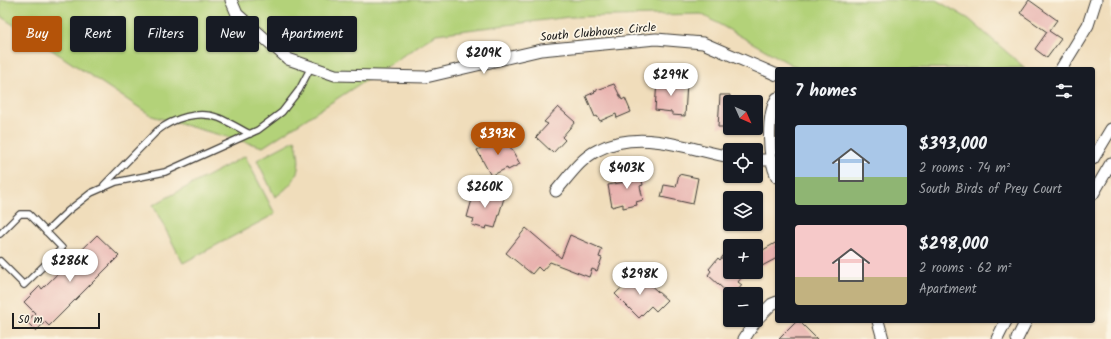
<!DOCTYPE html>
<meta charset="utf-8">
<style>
:root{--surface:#171b24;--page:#20242c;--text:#f1f3f6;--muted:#9ea1a6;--accent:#b45309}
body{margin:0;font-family:Kalam,sans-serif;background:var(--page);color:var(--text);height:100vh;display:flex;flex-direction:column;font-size:15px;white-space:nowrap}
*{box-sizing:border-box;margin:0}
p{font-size:13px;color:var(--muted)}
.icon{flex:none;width:22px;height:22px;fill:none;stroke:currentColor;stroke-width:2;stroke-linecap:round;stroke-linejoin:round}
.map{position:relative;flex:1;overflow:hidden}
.side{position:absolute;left:775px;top:67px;width:320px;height:256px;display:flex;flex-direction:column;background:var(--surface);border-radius:4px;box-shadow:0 1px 3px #0004}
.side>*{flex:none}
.banner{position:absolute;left:12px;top:16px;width:380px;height:36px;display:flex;gap:8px}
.needle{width:26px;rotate:135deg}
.controls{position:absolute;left:723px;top:95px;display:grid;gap:8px}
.controls a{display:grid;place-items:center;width:40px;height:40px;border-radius:4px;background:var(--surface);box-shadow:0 1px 3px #0004;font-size:20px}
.scale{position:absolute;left:12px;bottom:10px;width:88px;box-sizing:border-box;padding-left:4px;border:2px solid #1c1c1c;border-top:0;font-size:11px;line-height:14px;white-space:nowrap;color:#1c1c1c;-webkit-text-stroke:3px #fcf5e5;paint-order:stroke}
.price{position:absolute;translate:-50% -34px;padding:0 9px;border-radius:14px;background:#fff;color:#222;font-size:13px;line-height:26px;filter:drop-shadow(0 1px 2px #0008)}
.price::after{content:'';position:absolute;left:50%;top:24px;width:12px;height:9px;margin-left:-6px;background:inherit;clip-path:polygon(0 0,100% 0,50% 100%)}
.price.current{background:var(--accent);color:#fff}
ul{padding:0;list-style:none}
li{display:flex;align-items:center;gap:12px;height:100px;padding:0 20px}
li span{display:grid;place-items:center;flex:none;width:112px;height:80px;border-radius:4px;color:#555}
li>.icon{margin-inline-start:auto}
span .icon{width:48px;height:48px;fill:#fffc;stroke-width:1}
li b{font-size:17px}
h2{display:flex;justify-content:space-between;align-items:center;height:48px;padding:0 20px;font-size:17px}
.pill{padding:0 14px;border-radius:4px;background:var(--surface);box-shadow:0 1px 3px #0004;font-size:14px;line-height:36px}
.pill.current{background:var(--accent);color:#fff}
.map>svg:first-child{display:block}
</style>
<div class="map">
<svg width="1111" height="339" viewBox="0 0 1111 339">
<rect width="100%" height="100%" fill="#fcf5e5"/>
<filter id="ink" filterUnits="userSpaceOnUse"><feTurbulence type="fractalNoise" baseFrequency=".025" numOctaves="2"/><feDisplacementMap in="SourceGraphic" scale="8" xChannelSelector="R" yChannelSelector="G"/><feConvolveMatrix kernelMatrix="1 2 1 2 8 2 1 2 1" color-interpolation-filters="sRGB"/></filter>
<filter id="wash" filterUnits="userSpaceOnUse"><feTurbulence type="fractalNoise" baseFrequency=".012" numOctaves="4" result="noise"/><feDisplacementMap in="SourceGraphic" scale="16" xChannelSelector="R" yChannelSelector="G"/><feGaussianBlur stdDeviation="0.9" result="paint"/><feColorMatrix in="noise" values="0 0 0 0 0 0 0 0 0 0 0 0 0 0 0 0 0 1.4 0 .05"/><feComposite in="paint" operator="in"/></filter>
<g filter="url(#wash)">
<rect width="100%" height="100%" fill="#f0ddbb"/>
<path fill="#b3d279" stroke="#68774a" d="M0,0H936L969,19L1025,68L799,69L701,14L569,17L436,34L263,147L152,116L0,16Z
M295,140C303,167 299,181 275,197L257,160Z
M245,156L275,214L183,263L153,205Z"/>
<g id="blocks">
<path fill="#e8b2af" d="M1029,0L1057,20L1049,31L1061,39L1047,58L1035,49L1047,32L1020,13Z
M657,80L687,82L685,116L672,115V112L655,110Z
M614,84L622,100L625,98L631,112L617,118L616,114L600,121L597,116L595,117L586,96L595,92L594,91Z
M720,95H730L729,127H718Z
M558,107L575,122L562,137L565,140L553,153L536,137L548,124L544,122Z
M504,136L520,164L508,170L507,168L491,176L477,150Z
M639,169L643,185L640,186L643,200L636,202L637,205L623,208V204L612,207L608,185L625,182L623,173Z
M679,174L698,178L693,204L661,197L664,185L676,187Z
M475,189L504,198L495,228L487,226L486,229L472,225L474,219L467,217Z
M526,228L561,258L570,235L602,249L599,257L602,258L597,271L592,269L589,277L550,262L542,271L538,267L532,274L506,253Z
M97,235L119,256L49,326L45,322L36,331L27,322L35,313L24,302L40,286L42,289Z
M777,242V258L762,266L756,254Z
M730,247V272H746L738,282L742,285L735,294H729L708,275L711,271L709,269L718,258L720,260Z
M637,273L667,300L656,311L651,306L639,318L615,294Z
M797,321H799L817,339H779Z"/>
</g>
</g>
<g filter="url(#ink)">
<use href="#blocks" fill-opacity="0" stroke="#3c3934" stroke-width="1"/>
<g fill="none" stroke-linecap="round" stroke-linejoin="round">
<defs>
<path id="service" d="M104,185L157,131C174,118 198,110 219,118C229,122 240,129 250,134
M46,232L68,211L91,193L116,182L165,172L258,130L282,112L299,90L311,67
M0,234L20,214H29L62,248L24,285L0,261"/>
<path id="minor" d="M231,0L237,14L288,59L335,75L426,77L541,50L656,39L703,43L777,75
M1061,69L1088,25L1096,0
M777,98C766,116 768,159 777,177
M1093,159L1111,129
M756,160H773
M556,191C569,176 581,158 598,150C641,128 687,149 730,157
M1093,194L1111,163
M756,320L772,304L777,302
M878,321L883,339
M744,339L756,320
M997,339L1006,321
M1017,339L1026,321"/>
</defs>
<use href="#service" stroke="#3c3934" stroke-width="8"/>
<use href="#minor" stroke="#3c3934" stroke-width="13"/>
<use href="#service" stroke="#fff" stroke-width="5.5"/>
<use href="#minor" stroke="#fff" stroke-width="11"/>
</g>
</g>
<g text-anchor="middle" stroke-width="3.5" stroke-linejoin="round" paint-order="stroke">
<g font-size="12" fill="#1c1c1c" stroke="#fcf5e5">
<text transform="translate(598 32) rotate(-5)" y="4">South Clubhouse Circle</text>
</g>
</g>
</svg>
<div class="controls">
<a><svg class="needle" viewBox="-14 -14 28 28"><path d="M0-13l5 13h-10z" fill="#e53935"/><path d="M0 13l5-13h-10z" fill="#9ea1a6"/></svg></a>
<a><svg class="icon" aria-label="locate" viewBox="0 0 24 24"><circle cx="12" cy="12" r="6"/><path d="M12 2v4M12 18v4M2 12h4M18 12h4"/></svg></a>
<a><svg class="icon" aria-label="layers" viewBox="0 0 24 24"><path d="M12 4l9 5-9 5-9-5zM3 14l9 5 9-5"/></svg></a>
<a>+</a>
<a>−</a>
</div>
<div class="scale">50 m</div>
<b class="price" style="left:484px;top:75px">$209K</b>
<b class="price" style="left:671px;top:97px">$299K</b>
<b class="price current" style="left:498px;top:156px">$393K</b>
<b class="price" style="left:627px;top:190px">$403K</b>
<b class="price" style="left:485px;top:209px">$260K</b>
<b class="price" style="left:70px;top:283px">$286K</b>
<b class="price" style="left:640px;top:296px">$298K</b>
<div class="banner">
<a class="pill current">Buy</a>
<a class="pill">Rent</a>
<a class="pill">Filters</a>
<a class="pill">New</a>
<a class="pill">Apartment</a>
</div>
<section class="side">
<h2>7 homes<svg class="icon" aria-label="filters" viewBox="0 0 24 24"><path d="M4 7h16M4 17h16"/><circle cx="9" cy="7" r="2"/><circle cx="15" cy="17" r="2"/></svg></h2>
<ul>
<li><span style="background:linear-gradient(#a9c7e8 65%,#8fb573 0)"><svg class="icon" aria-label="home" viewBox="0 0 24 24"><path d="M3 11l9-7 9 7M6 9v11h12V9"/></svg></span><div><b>$393,000</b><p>2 rooms · 74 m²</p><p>South Birds of Prey Court</p></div></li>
<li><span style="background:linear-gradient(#f6c9c9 65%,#c2b280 0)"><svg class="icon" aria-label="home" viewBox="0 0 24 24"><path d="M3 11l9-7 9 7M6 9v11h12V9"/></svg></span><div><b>$298,000</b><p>2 rooms · 62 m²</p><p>Apartment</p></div></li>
</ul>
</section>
</div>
